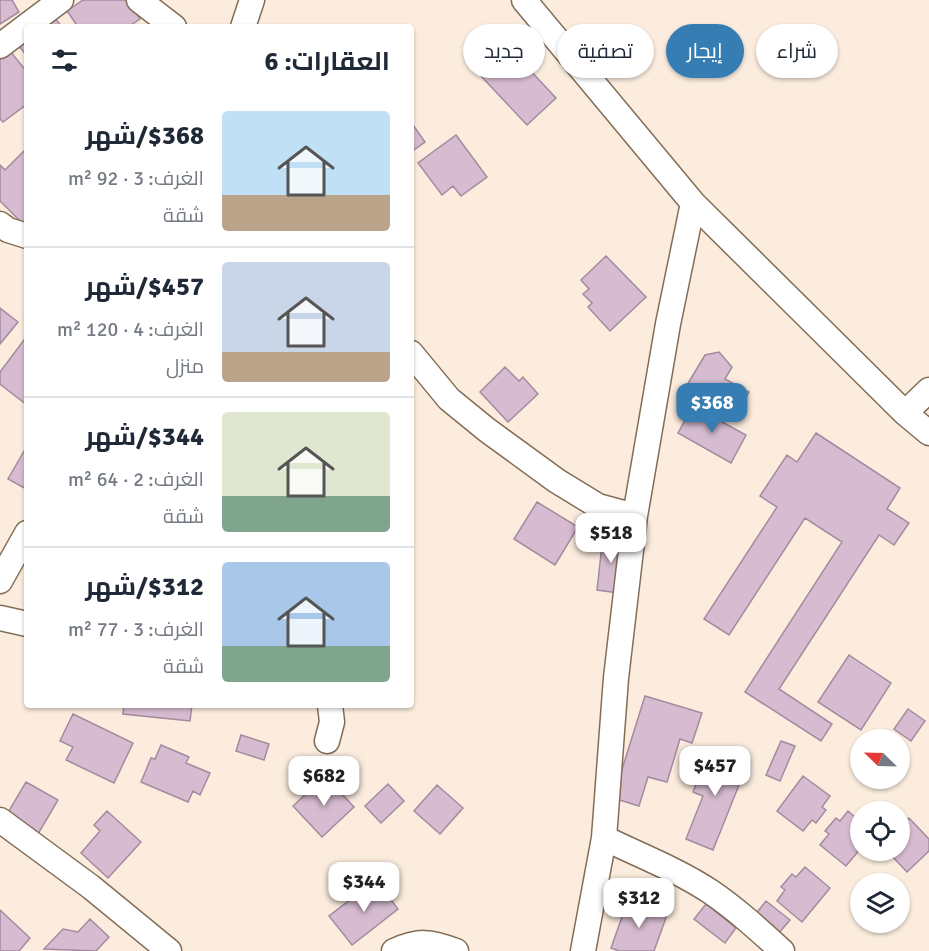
<!DOCTYPE html>
<html lang="ar">
<meta charset="utf-8">
<style>
:root{--surface:#fff;--page:#f6f6f7;--text:#1f2937;--muted:#747a83;--line:#e0e1e3;--accent:#357db2}
body{margin:0;font-family:Signika,Cairo,sans-serif;background:var(--page);color:var(--text);direction:rtl;height:100vh;display:flex;flex-direction:column;font-size:22px;white-space:nowrap}
*{box-sizing:border-box;margin:0}
p{font-size:20px;color:var(--muted)}
.icon{flex:none;width:33px;height:33px;fill:none;stroke:currentColor;stroke-width:2;stroke-linecap:round;stroke-linejoin:round}
.map{position:relative;flex:1;overflow:hidden;direction:ltr}
.sheet{position:absolute;left:24px;top:24px;width:390px;height:684px;display:flex;flex-direction:column;background:var(--surface);border-radius:6px;box-shadow:0 2px 4px #0004;direction:rtl}
.sheet>*{flex:none}
.hud{position:absolute;left:432px;top:24px;width:406px;height:54px;direction:rtl;display:flex;gap:12px}
.needle{width:39px;rotate:293deg}
.buttons{position:absolute;left:850px;top:729px;display:grid;gap:12px}
.buttons a{display:grid;place-items:center;width:60px;height:60px;border-radius:50%;background:var(--surface);box-shadow:0 2px 4px #0004;font-size:30px}
.price{position:absolute;translate:-50% -51px;padding:0 14px;border-radius:12px;background:#fff;color:#222;font-size:20px;line-height:39px;filter:drop-shadow(0 2px 3px #0008)}
.price::after{content:'';position:absolute;left:50%;top:36px;width:18px;height:14px;margin-left:-9px;background:inherit;clip-path:polygon(0 0,100% 0,50% 100%)}
.price.current{background:var(--accent);color:#fff}
ul{padding:0;list-style:none}
li{display:flex;align-items:center;gap:18px;height:150px;padding:0 24px}
li+li{border-top:2px solid var(--line)}
li span{display:grid;place-items:center;flex:none;width:168px;height:120px;border-radius:6px;color:#555}
li>.icon{margin-inline-start:auto}
span .icon{width:72px;height:72px;fill:#fffc;stroke-width:1}
li b{font-size:26px}
h2{display:flex;justify-content:space-between;align-items:center;height:72px;padding:0 24px;font-size:26px}
.tag{padding:0 21px;border-radius:27px;background:var(--surface);box-shadow:0 2px 4px #0004;font-size:21px;line-height:54px}
.tag.current{background:var(--accent);color:#fff}
.map>svg:first-child{display:block}
</style>
<div class="map">
<svg width="929" height="951" viewBox="0 0 929 951">
<rect width="100%" height="100%" fill="#fbecde"/>
<path fill="#d7bcd1" stroke="#a48a9e" stroke-width="1.5" d="M0,0H12L19,12L0,24Z
M83,0H128L140,19L128,27H78L67,11Z
M54,17L62,27H41Z
M27,38V56L18,45Z
M10,51L27,72V104L3,122L0,119V59Z
M504,54L521,72L527,67L556,98L527,125L481,76Z
M411,122L425,142L411,152Z
M456,135L487,177L461,196L453,186L442,195L418,163Z
M27,148V226L26,227L0,201V165L5,170Z
M606,256L646,297L610,331L588,307L592,303L583,294L589,289L581,280Z
M0,308L18,322L0,344Z
M27,336V405L0,384V372Z
M719,352L732,367L725,379L749,392L737,414L687,385L705,355Z
M505,367L519,381L523,377L538,394L508,422L480,392Z
M693,406L746,435L731,463L678,433Z
M816,433L900,488L887,509L909,523L894,545L879,535L779,689L832,724L821,741L745,692L842,542L805,518L729,635L704,619L777,507L760,496L787,455L797,462Z
M27,446V487L26,489L8,479Z
M537,502L578,527L555,565L514,539Z
M603,536L624,538L618,593L597,590Z
M849,655L891,683L861,730L818,702Z
M645,696L702,713L692,743L680,739L667,782L648,777L639,806L613,798Z
M124,705H192L190,721L123,714Z
M908,709L925,721L911,741L894,729Z
M73,714L133,743L114,783L66,760L73,747L60,741Z
M241,735L269,744L264,760L236,751Z
M781,741L795,746L780,781L766,775Z
M161,745L189,757L186,763L210,773L200,795L193,791L188,802L141,782L151,758L155,759Z
M709,750L747,765L713,850L686,839L703,796L693,792Z
M325,776L354,807L322,837L293,806Z
M803,776L830,796L822,807L826,810L816,823L812,820L803,831L777,811Z
M26,782L58,800L38,834L6,816Z
M388,784L404,801L381,823L365,806Z
M437,785L463,808L440,834L414,811Z
M107,811L141,842L108,878L81,853L100,831L94,825Z
M848,811L861,822V848L846,866L820,845L829,834L825,831L836,818L840,821Z
M909,818L929,839V851L907,872L889,853L892,850H900V827Z
M805,867L830,888L802,922L777,901L785,890L781,887L792,874L796,877Z
M376,880L398,909L352,945L329,916Z
M628,900L667,915L654,951H619L611,948Z
M766,901L790,920L778,934L755,915Z
M706,904L736,928L725,943L694,919Z
M0,910L30,938L19,951H0Z
M90,919L109,937L96,951L44,949L63,929L78,932Z"/>
<g fill="none" stroke-linecap="round" stroke-linejoin="round">
<defs>
<path id="minor" d="M139,0L174,27
M524,0L693,203L905,413L929,433
M243,27L252,0
M0,46L61,0
M0,224L8,230L27,236
M411,353L449,399L487,430L557,481L598,506L635,516
M905,413L929,390
M0,581L27,533
M0,618L27,624
M327,741L332,722L330,705
M0,820L91,887L169,951
M604,838C639,855 678,870 711,892C736,909 759,930 782,951
M394,951C419,940 430,941 456,951
M583,951L604,838L616,678L635,516L668,324L693,203"/>
</defs>
<use href="#minor" stroke="#826d57" stroke-width="27"/>
<use href="#minor" stroke="#fff" stroke-width="24"/>
</g>
</svg>
<div class="buttons">
<a><svg class="needle" viewBox="-14 -14 28 28"><path d="M0-13l5 13h-10z" fill="#e53935"/><path d="M0 13l5-13h-10z" fill="#747a83"/></svg></a>
<a><svg class="icon" aria-label="locate" viewBox="0 0 24 24"><circle cx="12" cy="12" r="6"/><path d="M12 2v4M12 18v4M2 12h4M18 12h4"/></svg></a>
<a><svg class="icon" aria-label="layers" viewBox="0 0 24 24"><path d="M12 4l9 5-9 5-9-5zM3 14l9 5 9-5"/></svg></a>
</div>
<b class="price current" style="left:712px;top:434px">$368</b>
<b class="price" style="left:611px;top:564px">$518</b>
<b class="price" style="left:715px;top:797px">$457</b>
<b class="price" style="left:324px;top:807px">$682</b>
<b class="price" style="left:364px;top:913px">$344</b>
<b class="price" style="left:639px;top:929px">$312</b>
<div class="hud">
<a class="tag">شراء</a>
<a class="tag current">إيجار</a>
<a class="tag">تصفية</a>
<a class="tag">جديد</a>
</div>
<section class="sheet">
<h2>العقارات: 6<svg class="icon" aria-label="filters" viewBox="0 0 24 24"><path d="M4 7h16M4 17h16"/><circle cx="9" cy="7" r="2"/><circle cx="15" cy="17" r="2"/></svg></h2>
<ul>
<li><span style="background:linear-gradient(#bfe0f5 70%,#b9a48a 0)"><svg class="icon" aria-label="home" viewBox="0 0 24 24"><path d="M3 11l9-7 9 7M6 9v11h12V9"/></svg></span><div><b>$368/شهر</b><p>الغرف: 3 · 92 m²</p><p>شقة</p></div></li>
<li><span style="background:linear-gradient(#c9d6e8 75%,#b9a48a 0)"><svg class="icon" aria-label="home" viewBox="0 0 24 24"><path d="M3 11l9-7 9 7M6 9v11h12V9"/></svg></span><div><b>$457/شهر</b><p>الغرف: 4 · 120 m²</p><p>منزل</p></div></li>
<li><span style="background:linear-gradient(#dfe7d0 70%,#7fa58c 0)"><svg class="icon" aria-label="home" viewBox="0 0 24 24"><path d="M3 11l9-7 9 7M6 9v11h12V9"/></svg></span><div><b>$344/شهر</b><p>الغرف: 2 · 64 m²</p><p>شقة</p></div></li>
<li><span style="background:linear-gradient(#a9c7e8 70%,#7fa58c 0)"><svg class="icon" aria-label="home" viewBox="0 0 24 24"><path d="M3 11l9-7 9 7M6 9v11h12V9"/></svg></span><div><b>$312/شهر</b><p>الغرف: 3 · 77 m²</p><p>شقة</p></div></li>
</ul>
</section>
</div>
